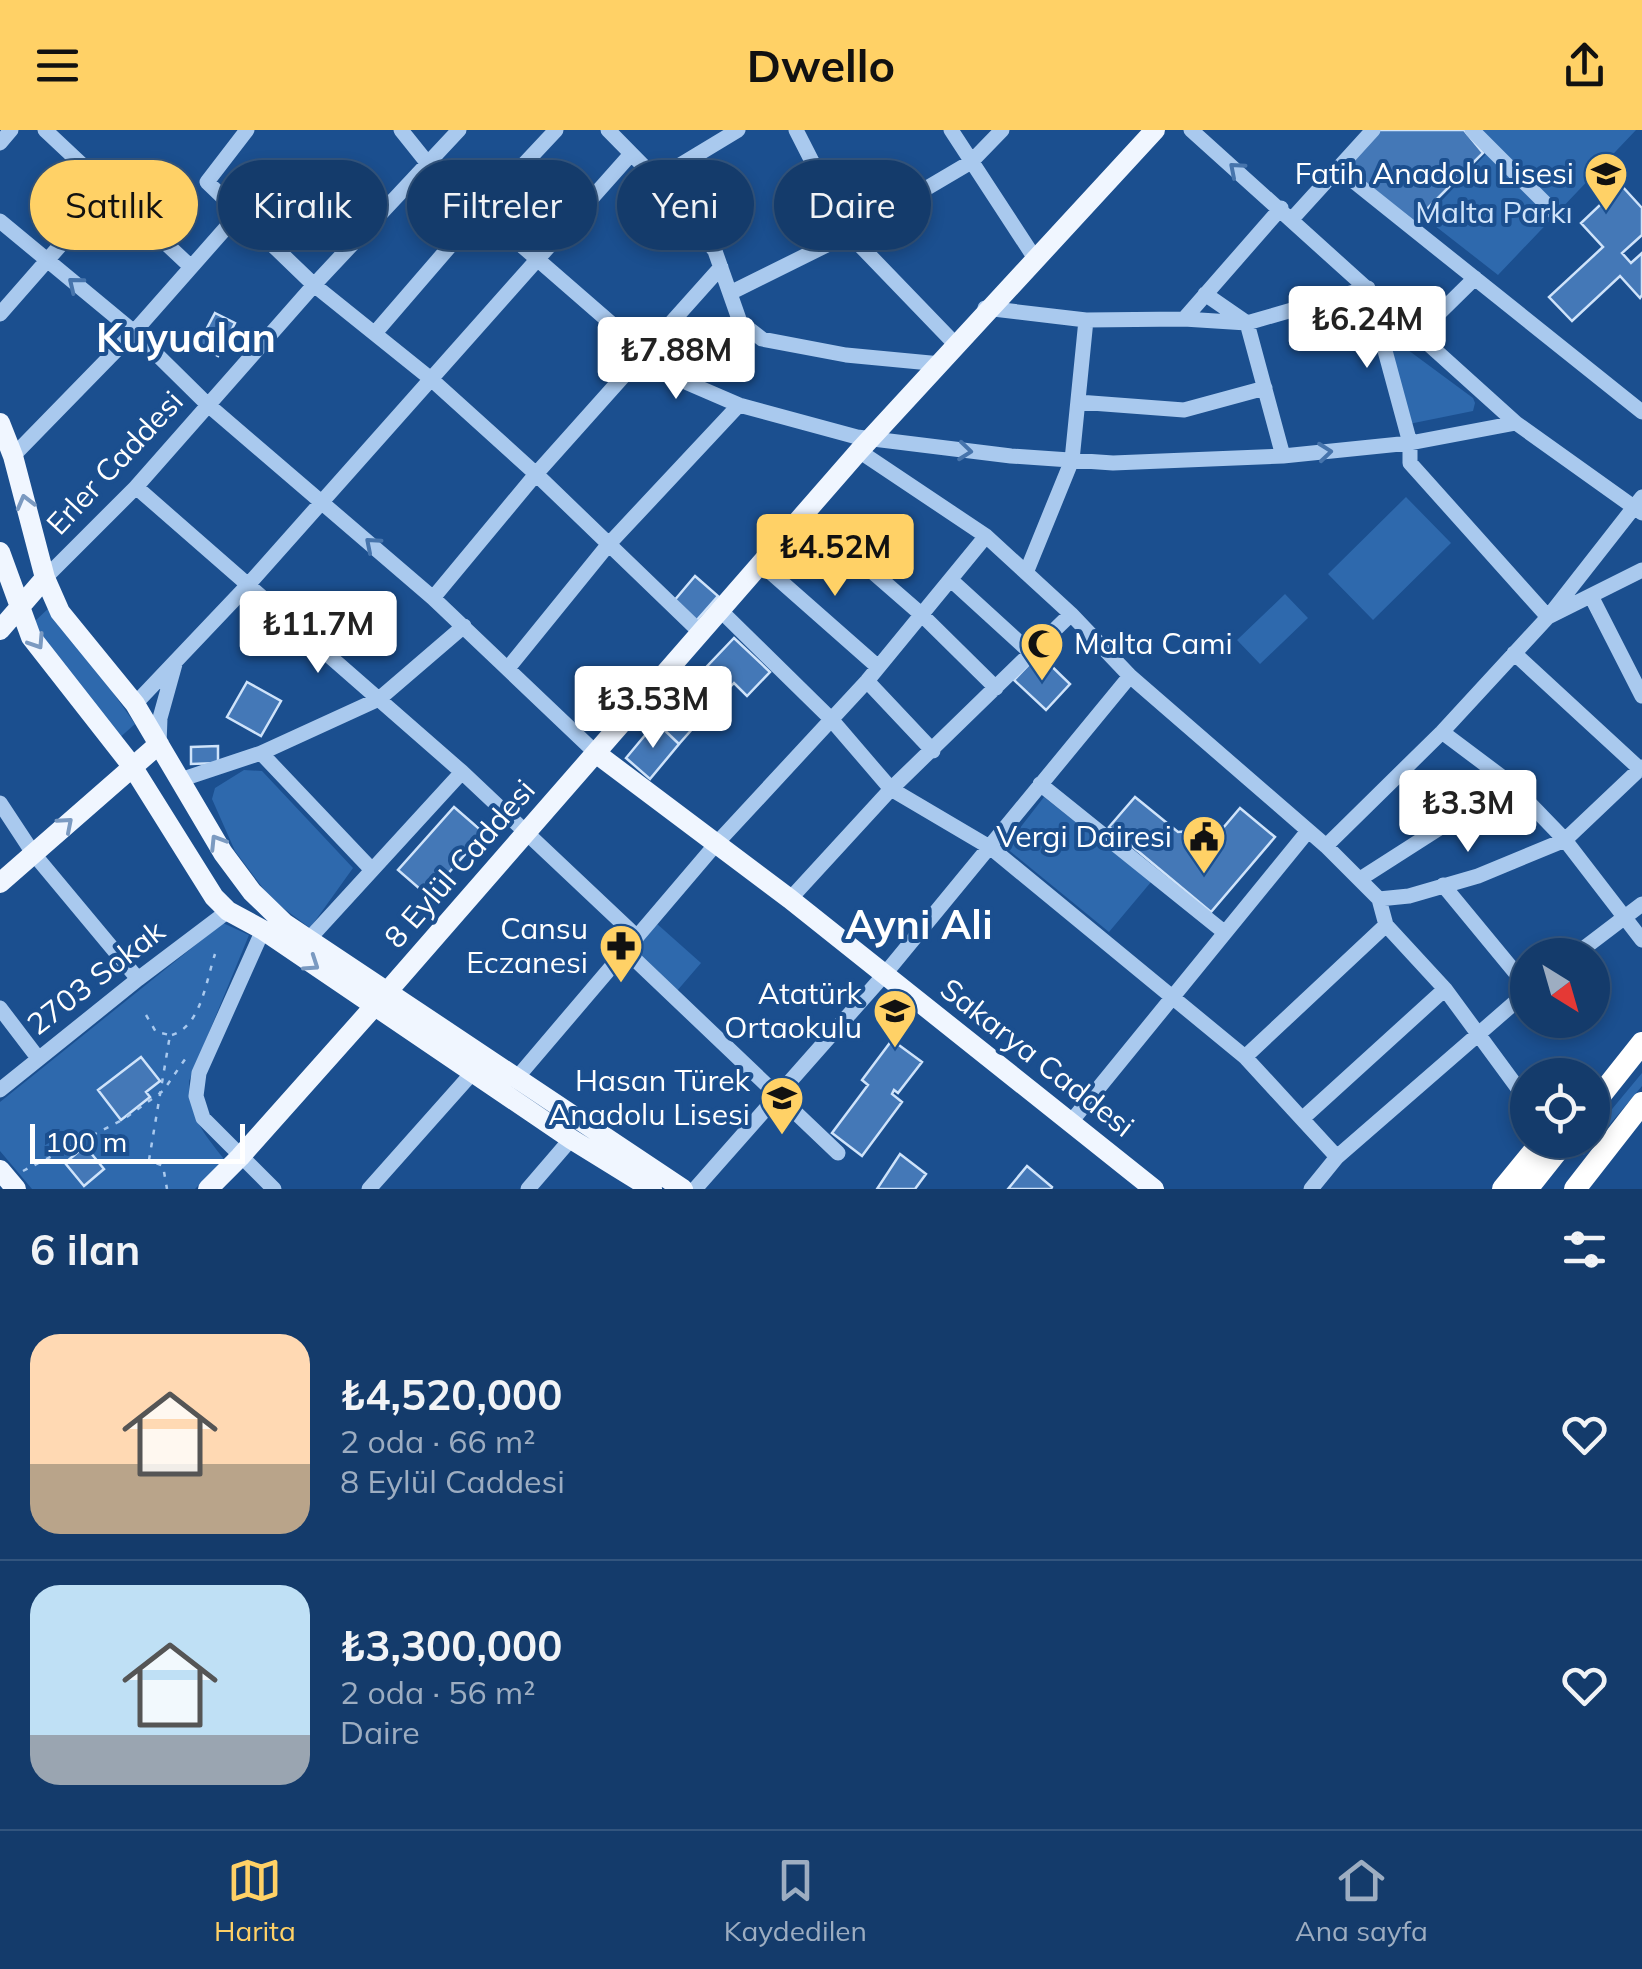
<!DOCTYPE html>
<html lang="tr">
<meta charset="utf-8">
<style>
:root{--surface:#143b6b;--page:#214673;--text:#f1f3f6;--muted:#9dadc1;--line:#33557e;--accent:#ffd166}
body{margin:0;font-family:Mulish,sans-serif;background:var(--page);color:var(--text);height:100vh;display:flex;flex-direction:column;font-size:38px;white-space:nowrap}
*{box-sizing:border-box;margin:0}
p{font-size:32px;color:var(--muted)}
.icon{flex:none;width:55px;height:55px;fill:none;stroke:currentColor;stroke-width:2;stroke-linecap:round;stroke-linejoin:round}
.map{position:relative;height:1059px;overflow:hidden}
.drawer{display:flex;flex-direction:column;background:var(--surface);flex:1}
.drawer>*{flex:none}
.guide{position:absolute;left:30px;top:30px;width:1000px;height:90px;display:flex;gap:20px}
.needle{width:65px;rotate:143deg}
.tools{position:absolute;left:1510px;top:808px;display:grid;gap:20px}
.tools a{display:grid;place-items:center;width:100px;height:100px;border-radius:50%;background:var(--surface);box-shadow:0 5px 15px #0003,0 0 0 2px var(--line);font-size:50px}
.scale{position:absolute;left:30px;bottom:25px;width:215px;box-sizing:border-box;padding-left:10px;border:5px solid #fff;border-top:0;font-size:28px;line-height:35px;white-space:nowrap;color:#fff;-webkit-text-stroke:8px #1b4f8f;paint-order:stroke}
.price{position:absolute;translate:-50% -85px;padding:0 22px;border-radius:10px;background:#fff;color:#222;font-size:32px;line-height:65px;filter:drop-shadow(0 2px 5px #0008)}
.price::after{content:'';position:absolute;left:50%;top:60px;width:30px;height:22px;margin-left:-15px;background:inherit;clip-path:polygon(0 0,100% 0,50% 100%)}
.price.selected{background:var(--accent);color:#111}
ul{padding:0;list-style:none}
li{display:flex;align-items:center;gap:30px;height:250px;padding:0 30px}
li+li{border-top:2px solid var(--line)}
li span{display:grid;place-items:center;flex:none;width:280px;height:200px;border-radius:30px;color:#555}
li>.icon{margin-inline-start:auto}
span .icon{width:120px;height:120px;fill:#fffc;stroke-width:1}
li b{font-size:42px}
h2{display:flex;justify-content:space-between;align-items:center;height:120px;padding:0 30px;font-size:42px}
.tag{padding:0 35px;border-radius:45px;background:var(--surface);box-shadow:0 5px 15px #0003,0 0 0 2px var(--line);font-size:35px;line-height:90px}
.tag.selected{background:var(--accent);color:#111}
header{display:flex;justify-content:space-between;align-items:center;height:130px;padding:0 30px;background:var(--accent);color:#111;font-size:45px;font-weight:700}
.dock{display:flex;justify-content:space-around;align-items:center;height:140px;border-top:2px solid var(--line);background:var(--surface);font-size:28px;color:var(--muted)}
.dock a{display:grid;justify-items:center;gap:5px}
.dock .selected{color:var(--accent)}
.map>svg:first-child{display:block}
</style>
<header><svg class="icon" aria-label="menu" viewBox="0 0 24 24"><path d="M4 6h16M4 12h16M4 18h16"/></svg>Dwello<svg class="icon" aria-label="share" viewBox="0 0 24 24"><path d="M12 15V3M7 8l5-5 5 5M5 13v7h14v-7"/></svg></header>
<div class="map">
<svg width="1642" height="1059" viewBox="0 0 1642 1059">
<rect width="100%" height="100%" fill="#1b4f8f"/>
<path fill="#2e69ad" d="M1469,0H1636L1498,145L1425,88L1487,23Z
M1366,189L1473,268L1475,273L1473,281L1404,295Z
M1406,367L1451,413L1373,490L1328,444Z
M1285,464L1308,488L1260,534L1237,510Z
M52,475L135,594L117,610L33,493Z
M244,640L262,641L353,738L310,798L271,769L235,721L212,669L215,658Z
M1044,667L1151,752L1109,802L1005,717Z
M223,793L249,805L189,951C190,988 202,1001 224,1029L195,1059H32L0,1021V972Z
M656,793L701,833L676,862L635,823L639,812Z
M1642,943V956L1584,1025L1577,1020L1586,1010H1592L1593,1002Z"/>
<path fill="#4478b7" stroke="#cfe3fa" stroke-width="2.5" d="M1377,0H1464L1483,23L1414,92L1341,37Z
M1621,55L1642,78V105L1622,123L1631,133L1642,123V165L1640,168L1620,146L1572,191L1549,167L1603,117L1581,93Z
M215,183L235,193L218,226L198,215Z
M695,446L718,466L696,491L673,472Z
M734,508L770,542L747,566L734,553L716,572L694,550Z
M1039,524L1070,554L1046,580L1014,550Z
M694,550L716,572L679,614L656,592Z
M247,552L281,571L261,606L227,587Z
M656,592L679,614L650,649L626,628Z
M218,616V633L191,634V617Z
M1135,667L1178,702L1223,698L1240,678L1275,707L1211,782L1109,697Z
M454,677L484,703L428,766L398,740Z
M892,910L922,932L898,963L894,960L892,964L902,972L862,1026L832,1003L868,955L862,950Z
M141,927L160,951L146,962L150,967L121,990L98,960Z
M85,1016L104,1039L84,1056L65,1033Z
M900,1024L926,1044L915,1059H877Z
M1027,1036L1052,1057L1051,1059H1008Z"/>
<g fill="none" stroke-linecap="round" stroke-linejoin="round">
<path stroke="#a9c9ee" stroke-width="2.5" stroke-dasharray="5 8" stroke-linecap="butt" d="M146,885L156,902L170,905L149,1030L163,1036L167,1059
M172,905C201,896 206,851 215,824
M23,1041L124,989L163,961L188,925"/>
<path stroke="#a9c9ee" stroke-width="15" d="M45,0L191,137
M247,0L207,52L314,155L431,249L536,344L701,503
M401,0L429,35L644,222L688,253L739,275L857,307L1011,326L1113,333L1283,326L1410,313L1516,293
M608,0L672,65L715,121L740,192L762,209L846,225L941,234
M796,0L849,104L957,216
M951,0L1036,130
M1191,0L1516,293L1642,383
M1472,0L1558,86
M0,13L11,0
M1337,38L1642,282
M657,49L738,0
M1292,89L1373,0
M0,91L134,202L207,274L433,468L597,624
M730,163L849,104L971,32L1002,0
M1205,164L1247,193L1283,326
M985,178L1086,190L1184,189L1247,193L1368,158L1410,313V333L1548,487L1642,440
M0,184L108,61
M1184,189L1281,78
M375,203L482,79L556,0
M1418,204L1475,148
M1078,272L1184,280L1265,258
M859,321L986,406L1071,484L1130,546L1326,716L1379,769L1386,795L1445,859L1528,972
M13,326L134,202L239,83
M136,357L462,642L637,807
M805,383L922,485L996,558
M761,434L878,537
M1026,443L1072,330L1086,190
M45,448L136,357L314,155L459,0
M951,450L1031,523
M1591,466L1642,566
M433,468L536,344L721,137
M721,481L830,588L891,659L991,718L1245,927L1337,1027
M1514,523L1640,639
M509,537L608,415L739,275
M867,551L933,621
M135,574L248,455L631,24
M1442,602L1510,653L1565,710L1642,810
M159,614L160,588L175,534
M180,650L261,623
M1040,654L1224,802
M0,673L33,723L138,849
M1326,716L1442,602L1548,487L1642,367
M372,740L261,623L379,569L464,496
M1360,749L1510,653
M1443,755L1528,858
M790,769L891,659L1071,484
M1379,769L1409,766L1478,746L1565,710L1642,637
M263,800L199,943L196,966L203,988L274,1059
M309,809L462,642
M625,820L838,1023
M1575,825L1642,774
M0,878L38,928
M1245,927L1386,795
M515,950L716,714L867,551L986,406
M0,960L138,849L228,781
M1302,989L1445,859
M1070,993L1308,701
M369,1059L474,941
M528,1059L571,1009
M695,1059L884,845L1130,546
M1311,1059L1337,1027L1528,861"/>
<path stroke="#f0f6ff" stroke-width="20" d="M0,293L13,326L45,448L60,482L135,574L223,723L252,762L284,793L683,1059
M0,422L31,507L132,636L214,767L228,781L263,800L571,1009L652,1059
M0,500L45,448
M597,624L790,769L1154,1059
M0,753L159,614
M0,1040L16,1059
M208,1059L240,1027L387,862L859,321L1155,0"/>
<path stroke="#fff" stroke-width="22" d="M1592,976L1642,913
M1503,1059L1543,1010
M1527,1059L1566,1010
M1575,1059L1642,973"/>
</g>
<defs><path id="oneway-chevron" d="M-2-3.5L2.5 0L-2 3.5" fill="none" stroke-width="1.6" stroke-linecap="round" stroke-linejoin="round" transform="scale(2.5)"/></defs>
<g stroke="#4674ac">
<use href="#oneway-chevron" transform="translate(1236 39) rotate(-139)"/>
<use href="#oneway-chevron" transform="translate(75 154) rotate(-141)"/>
<use href="#oneway-chevron" transform="translate(965 321) rotate(6)"/>
<use href="#oneway-chevron" transform="translate(1325 322) rotate(-6)"/>
<use href="#oneway-chevron" transform="translate(372 414) rotate(-139)"/>
</g>
<g stroke="#7b9ac1">
<use href="#oneway-chevron" transform="translate(25 372) rotate(-105)"/>
<use href="#oneway-chevron" transform="translate(37 512) rotate(57)"/>
<use href="#oneway-chevron" transform="translate(66 694) rotate(-41)"/>
<use href="#oneway-chevron" transform="translate(217 712) rotate(-122)"/>
<use href="#oneway-chevron" transform="translate(312 834) rotate(34)"/>
</g>
<defs>
<symbol id="school-pin" viewBox="-11 -11 22 30"><path d="M0 17L-7.5 6A9.5 9.5 0 1 1 7.5 6Z" fill="#ffd166" stroke="#1b4f8f"/><path d="M0-5L7-2L0 1L-7-2ZM-4 1L0 2.5L4 1V4Q0 6-4 4Z" fill="#111"/></symbol>
<symbol id="mosque-pin" viewBox="-11 -11 22 30"><path d="M0 17L-7.5 6A9.5 9.5 0 1 1 7.5 6Z" fill="#ffd166" stroke="#1b4f8f"/><path d="M3.5-4.9A6 6 0 1 0 3.5 4.9A5 5 0 1 1 3.5-4.9Z" fill="#111"/></symbol>
<symbol id="civic-pin" viewBox="-11 -11 22 30"><path d="M0 17L-7.5 6A9.5 9.5 0 1 1 7.5 6Z" fill="#ffd166" stroke="#1b4f8f"/><path d="M-.6-6.5H3V-4.5H.6V-3L4-1V1h2V6H-6V1h2V-1L-.6-3ZM-1.2 2.5V6h2.4V2.5Z" fill="#111"/></symbol>
<symbol id="pharmacy-pin" viewBox="-11 -11 22 30"><path d="M0 17L-7.5 6A9.5 9.5 0 1 1 7.5 6Z" fill="#ffd166" stroke="#1b4f8f"/><path d="M-2-6h4v4h4v4h-4v4h-4v-4h-4v-4h4Z" fill="#111"/></symbol>
</defs>
<g fill-rule="evenodd">
<use href="#school-pin" x="1581" y="19" width="50" height="68"/>
<use href="#mosque-pin" x="1017" y="489" width="50" height="68"/>
<use href="#civic-pin" x="1179" y="682" width="50" height="68"/>
<use href="#pharmacy-pin" x="596" y="791" width="50" height="68"/>
<use href="#school-pin" x="870" y="856" width="50" height="68"/>
<use href="#school-pin" x="757" y="943" width="50" height="68"/>
</g>
<g text-anchor="middle" stroke-width="8" stroke-linejoin="round" paint-order="stroke">
<g font-size="30" fill="#fff" stroke="#1b4f8f" text-anchor="end">
<text x="1574" y="54">Fatih Anadolu Lisesi</text>
<text x="1074" y="524" text-anchor="start">Malta Cami</text>
<text x="1172" y="717">Vergi Dairesi</text>
<text x="588" y="809">Cansu<tspan x="588" dy="34">Eczanesi</tspan></text>
<text x="862" y="874">Atatürk<tspan x="862" dy="34">Ortaokulu</tspan></text>
<text x="750" y="961">Hasan Türek<tspan x="750" dy="34">Anadolu Lisesi</tspan></text>
</g>
<g font-size="30" fill="#cfe3fa" stroke="#1b4f8f">
<text x="1494" y="93">Malta Parkı</text>
</g>
<g font-size="30" fill="#fff" stroke="#1b4f8f">
<text transform="translate(115 333) rotate(-47)" y="10">Erler Caddesi</text>
<text transform="translate(460 734) rotate(-49)" y="10">8 Eylül Caddesi</text>
<text transform="translate(96 848) rotate(-38)" y="10">2703 Sokak</text>
<text transform="translate(1037 928) rotate(38)" y="10">Sakarya Caddesi</text>
</g>
<g font-size="40" font-weight="bold" fill="#fff" stroke="#1b4f8f">
<text x="186" y="222">Kuyualan</text>
<text x="919" y="809">Ayni Ali</text>
</g>
</g>
</svg>
<div class="tools">
<a><svg class="needle" viewBox="-14 -14 28 28"><path d="M0-13l5 13h-10z" fill="#e53935"/><path d="M0 13l5-13h-10z" fill="#9dadc1"/></svg></a>
<a><svg class="icon" aria-label="locate" viewBox="0 0 24 24"><circle cx="12" cy="12" r="6"/><path d="M12 2v4M12 18v4M2 12h4M18 12h4"/></svg></a>
</div>
<div class="scale">100 m</div>
<b class="price" style="left:1367px;top:241px">₺6.24M</b>
<b class="price" style="left:676px;top:272px">₺7.88M</b>
<b class="price selected" style="left:835px;top:469px">₺4.52M</b>
<b class="price" style="left:318px;top:546px">₺11.7M</b>
<b class="price" style="left:653px;top:621px">₺3.53M</b>
<b class="price" style="left:1468px;top:725px">₺3.3M</b>
<div class="guide">
<a class="tag selected">Satılık</a>
<a class="tag">Kiralık</a>
<a class="tag">Filtreler</a>
<a class="tag">Yeni</a>
<a class="tag">Daire</a>
</div>
</div>
<section class="drawer">
<h2>6 ilan<svg class="icon" aria-label="filters" viewBox="0 0 24 24"><path d="M4 7h16M4 17h16"/><circle cx="9" cy="7" r="2"/><circle cx="15" cy="17" r="2"/></svg></h2>
<ul>
<li><span style="background:linear-gradient(#ffd9b3 65%,#b9a48a 0)"><svg class="icon" aria-label="home" viewBox="0 0 24 24"><path d="M3 11l9-7 9 7M6 9v11h12V9"/></svg></span><div><b>₺4,520,000</b><p>2 oda · 66 m²</p><p>8 Eylül Caddesi</p></div><svg class="icon" aria-label="heart" viewBox="0 0 24 24"><path d="M12 20l-8-8c-3-5 5-10 8-4 3-6 11-1 8 4z"/></svg></li>
<li><span style="background:linear-gradient(#bfe0f5 75%,#9aa5b1 0)"><svg class="icon" aria-label="home" viewBox="0 0 24 24"><path d="M3 11l9-7 9 7M6 9v11h12V9"/></svg></span><div><b>₺3,300,000</b><p>2 oda · 56 m²</p><p>Daire</p></div><svg class="icon" aria-label="heart" viewBox="0 0 24 24"><path d="M12 20l-8-8c-3-5 5-10 8-4 3-6 11-1 8 4z"/></svg></li>
</ul>
</section>
<nav class="dock">
<a class="selected"><svg class="icon" aria-label="map" viewBox="0 0 24 24"><path d="M3 6l6-2 6 2 6-2v14l-6 2-6-2-6 2zM9 4v14M15 6v14"/></svg>Harita</a>
<a><svg class="icon" aria-label="saved" viewBox="0 0 24 24"><path d="M7 4h10v16l-5-4-5 4z"/></svg>Kaydedilen</a>
<a><svg class="icon" aria-label="home" viewBox="0 0 24 24"><path d="M3 11l9-7 9 7M6 9v11h12V9"/></svg>Ana sayfa</a>
</nav>
